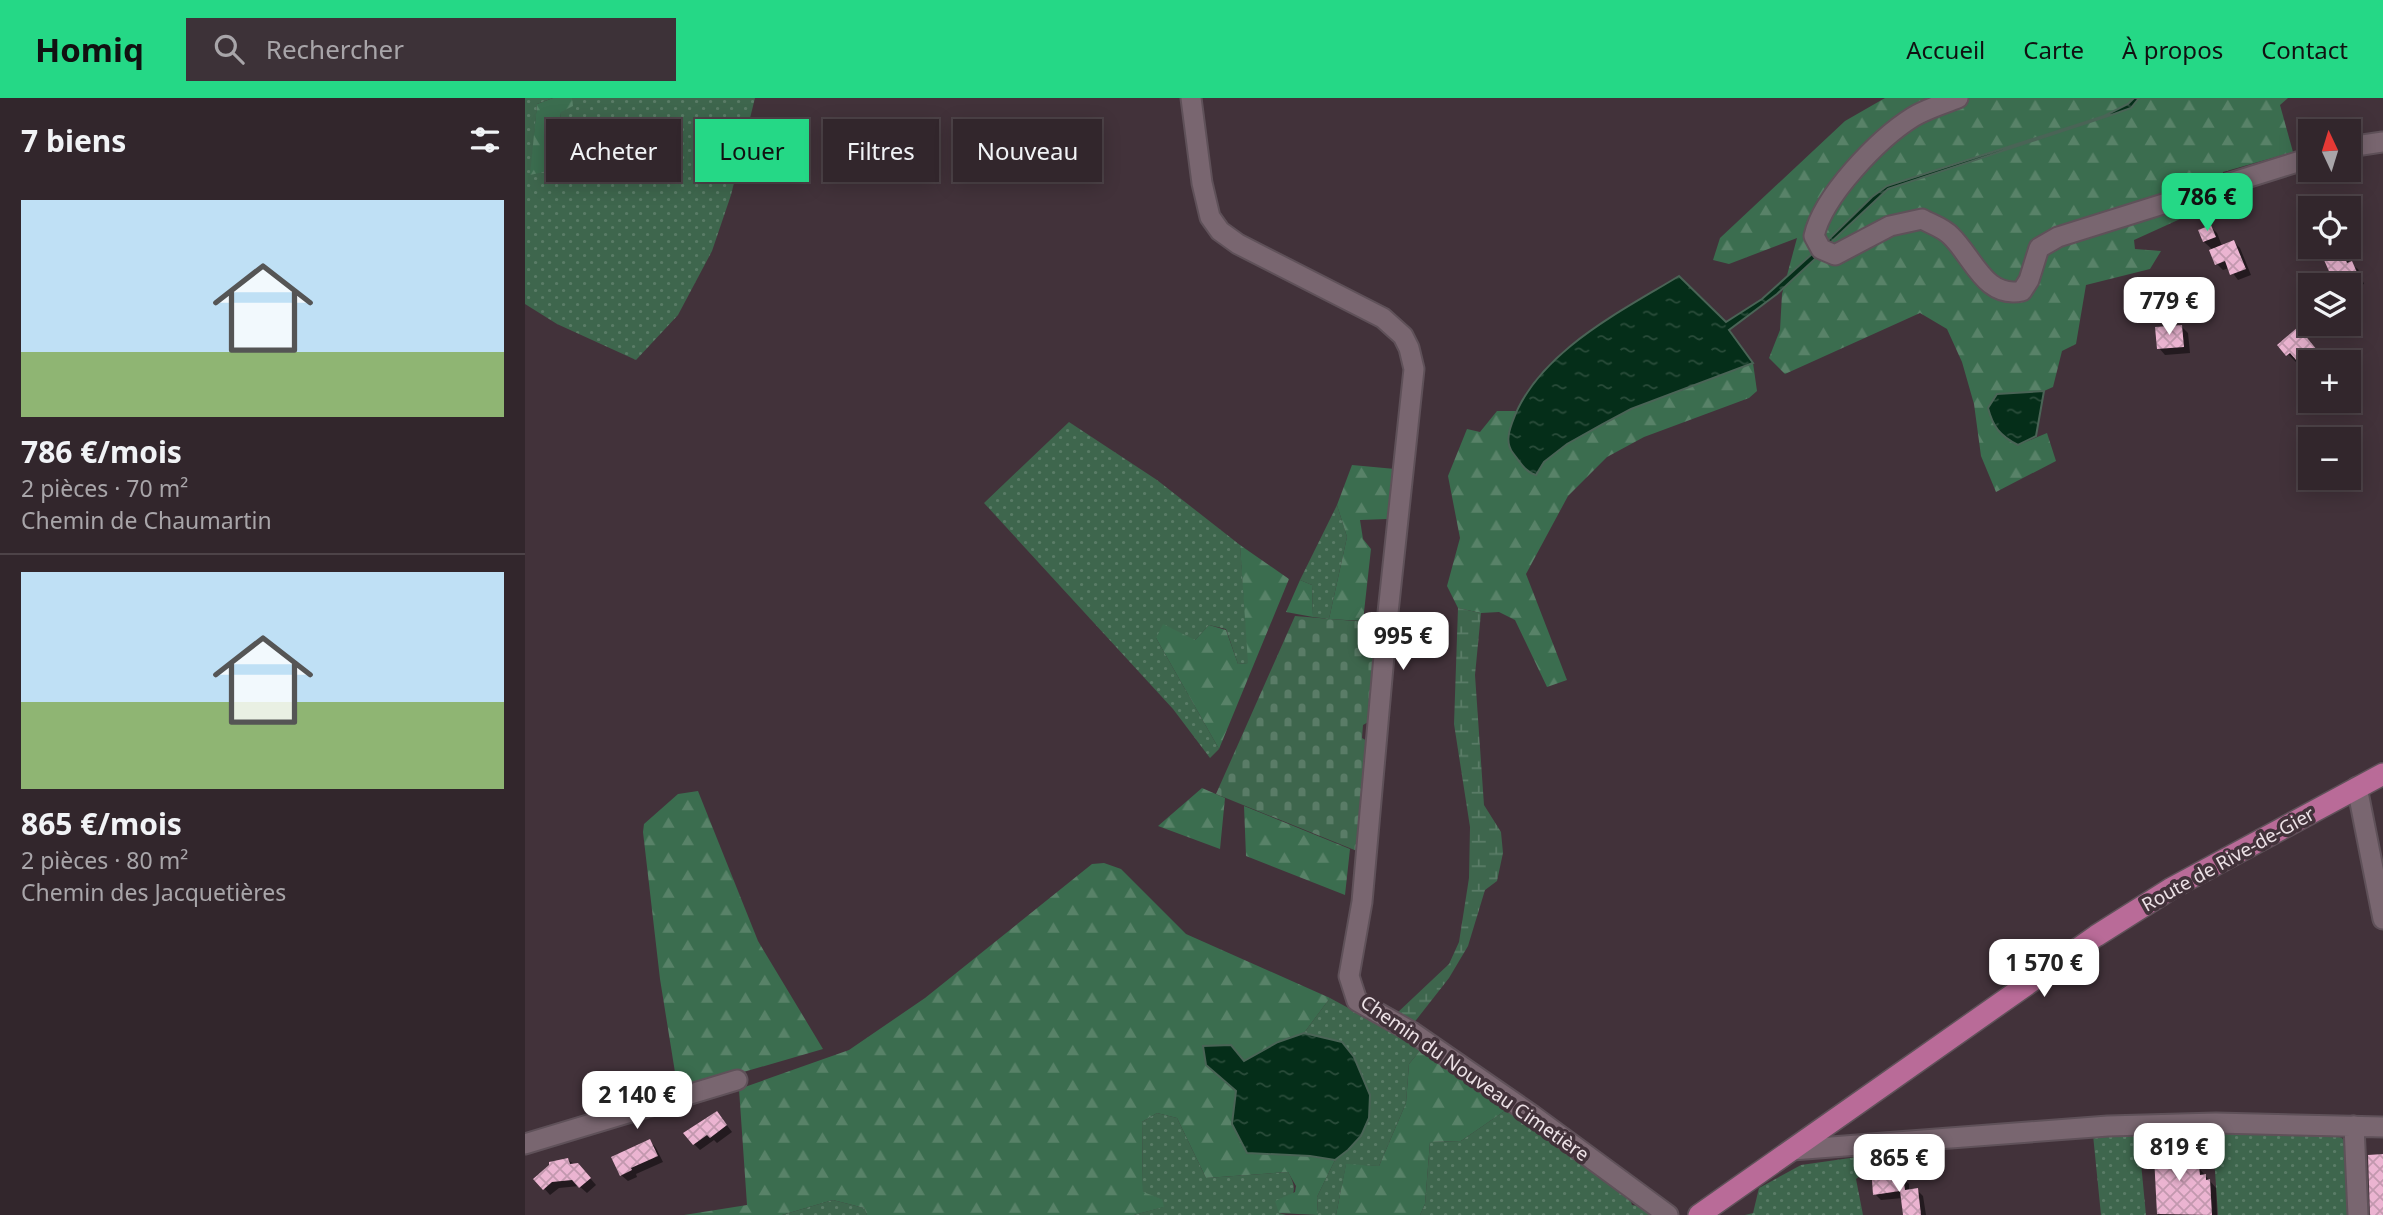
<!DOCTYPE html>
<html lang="fr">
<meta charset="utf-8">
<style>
:root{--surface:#32262c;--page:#3d3238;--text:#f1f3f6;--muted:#a8a5a9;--line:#4d4348;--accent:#25d886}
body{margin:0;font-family:"Noto Sans",sans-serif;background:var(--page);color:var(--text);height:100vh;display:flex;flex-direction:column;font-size:26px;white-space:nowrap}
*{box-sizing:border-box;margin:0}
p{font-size:23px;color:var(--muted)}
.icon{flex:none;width:38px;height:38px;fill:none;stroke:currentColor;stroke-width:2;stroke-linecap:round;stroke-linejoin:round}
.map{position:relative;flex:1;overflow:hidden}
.side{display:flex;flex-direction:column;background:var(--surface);width:525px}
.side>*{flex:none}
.hud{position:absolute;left:21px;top:21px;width:665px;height:63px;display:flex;gap:14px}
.needle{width:46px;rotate:356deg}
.fabs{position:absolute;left:1773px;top:21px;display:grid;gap:14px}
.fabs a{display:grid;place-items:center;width:63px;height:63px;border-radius:0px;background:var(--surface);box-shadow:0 4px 18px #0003,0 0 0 2px var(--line);font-size:35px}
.price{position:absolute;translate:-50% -60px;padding:0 16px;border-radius:14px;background:#fff;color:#222;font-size:23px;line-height:46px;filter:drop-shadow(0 2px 4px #0008)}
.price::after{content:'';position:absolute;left:50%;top:42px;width:21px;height:16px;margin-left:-10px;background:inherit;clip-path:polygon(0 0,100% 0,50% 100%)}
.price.selected{background:var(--accent);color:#111}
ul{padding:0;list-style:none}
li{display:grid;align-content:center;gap:14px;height:371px;padding:0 21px}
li+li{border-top:2px solid var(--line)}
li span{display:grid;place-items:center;height:217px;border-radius:0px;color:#555}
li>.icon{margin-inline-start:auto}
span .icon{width:126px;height:126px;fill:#fffc;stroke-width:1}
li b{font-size:30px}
h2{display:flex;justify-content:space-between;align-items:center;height:84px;padding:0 21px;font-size:30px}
.tag{padding:0 24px;border-radius:0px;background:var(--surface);box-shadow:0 4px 18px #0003,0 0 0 2px var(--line);font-size:24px;line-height:63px}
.tag.selected{background:var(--accent);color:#111}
header{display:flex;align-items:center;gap:42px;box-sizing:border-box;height:98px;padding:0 35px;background:var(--accent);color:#111}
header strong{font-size:33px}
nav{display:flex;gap:38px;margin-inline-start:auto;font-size:24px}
.search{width:490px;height:63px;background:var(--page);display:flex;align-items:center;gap:18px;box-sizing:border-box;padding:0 24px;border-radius:0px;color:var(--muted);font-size:26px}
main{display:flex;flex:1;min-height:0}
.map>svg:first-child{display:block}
</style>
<header>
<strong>Homiq</strong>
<div class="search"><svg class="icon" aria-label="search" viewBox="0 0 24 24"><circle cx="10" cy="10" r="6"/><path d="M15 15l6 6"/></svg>Rechercher</div>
<nav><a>Accueil</a><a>Carte</a><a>À propos</a><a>Contact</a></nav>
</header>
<main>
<section class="side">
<h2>7 biens<svg class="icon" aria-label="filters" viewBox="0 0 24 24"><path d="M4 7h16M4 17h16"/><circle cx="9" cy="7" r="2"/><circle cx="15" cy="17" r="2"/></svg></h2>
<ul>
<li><span style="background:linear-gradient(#bfe0f5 70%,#8fb573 0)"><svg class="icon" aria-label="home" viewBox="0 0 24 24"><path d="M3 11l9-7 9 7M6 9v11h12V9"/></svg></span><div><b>786 €/mois</b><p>2 pièces · 70 m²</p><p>Chemin de Chaumartin</p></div></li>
<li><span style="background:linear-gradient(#bfe0f5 60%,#8fb573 0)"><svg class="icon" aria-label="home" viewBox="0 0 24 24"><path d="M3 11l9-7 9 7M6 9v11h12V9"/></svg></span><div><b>865 €/mois</b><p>2 pièces · 80 m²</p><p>Chemin des Jacquetières</p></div></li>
</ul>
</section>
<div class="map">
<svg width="1858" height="1117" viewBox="0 0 1858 1117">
<defs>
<pattern id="grass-dots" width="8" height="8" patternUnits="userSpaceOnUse" patternTransform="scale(1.75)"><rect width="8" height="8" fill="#3e664d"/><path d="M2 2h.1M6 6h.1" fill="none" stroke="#5a7c67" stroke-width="1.8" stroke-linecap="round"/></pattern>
<pattern id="forest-firs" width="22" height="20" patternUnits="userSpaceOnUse" patternTransform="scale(1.75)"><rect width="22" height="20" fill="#3b6d4f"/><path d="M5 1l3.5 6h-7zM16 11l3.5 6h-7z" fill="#588268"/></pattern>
<pattern id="wetland-marsh" width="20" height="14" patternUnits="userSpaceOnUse" patternTransform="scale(1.75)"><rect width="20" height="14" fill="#3e664d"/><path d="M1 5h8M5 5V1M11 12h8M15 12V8" fill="none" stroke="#5a7c67"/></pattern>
<pattern id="cemetery-stones" width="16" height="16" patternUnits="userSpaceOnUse" patternTransform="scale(1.75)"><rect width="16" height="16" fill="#3e664d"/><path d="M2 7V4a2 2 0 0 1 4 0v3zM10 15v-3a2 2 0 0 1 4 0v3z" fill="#5a7c67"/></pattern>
<pattern id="water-ripples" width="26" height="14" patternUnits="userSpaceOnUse" patternTransform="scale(1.75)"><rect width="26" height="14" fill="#052e19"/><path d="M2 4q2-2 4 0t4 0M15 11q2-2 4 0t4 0" fill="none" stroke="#2a4c3a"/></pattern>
<pattern id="building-cross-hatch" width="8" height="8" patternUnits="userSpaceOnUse" patternTransform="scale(1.75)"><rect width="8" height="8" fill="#ebb4d1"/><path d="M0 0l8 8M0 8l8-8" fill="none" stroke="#c298ae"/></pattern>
</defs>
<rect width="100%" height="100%" fill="#42323a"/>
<path fill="url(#grass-dots)" d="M0,0H28L12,6L6,77L33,43L36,13L47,8V0H230L206,97L187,153L153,217L111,262L32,226L0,206Z
M544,324L632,382L715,447L724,565L713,566L701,531L684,527L670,542L631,540L694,651L685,660L648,611L459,405Z
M812,407L822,439L804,521L788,519L787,487L775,482Z
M805,900L897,950L884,966L881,1005L854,1068L821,1067L811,1117H793L792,1099L810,1062L823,1052L817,944L779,935Z
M984,1010L1103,1095L1107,1107L1122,1109L1129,1117H895L900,1106L905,1044L936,1043Z
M632,1015L652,1020L681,1080L763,1074C775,1095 767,1098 754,1115L761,1117H609L638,1109L636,1101L618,1095L617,1024Z
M1687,1030L1805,1035L1817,1040L1822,1047L1828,1117H1693Z
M1613,1034L1621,1117H1576L1568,1037Z
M1339,1058L1342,1073L1331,1081L1338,1117H1220L1228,1115L1234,1090L1276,1067Z
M308,1102L339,1110L342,1117H257Z"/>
<path fill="url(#forest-firs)" d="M28,0H47L48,8L36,14L33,43L40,69L5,77L12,6Z
M1360,0H1763L1755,7L1768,54L1698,74L1697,102L1609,142L1610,151L1636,153L1625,171L1561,187L1551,246L1537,253L1528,289L1519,293L1472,296L1463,310L1493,347L1522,335L1531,363L1471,394L1456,358L1449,306L1437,264L1422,231L1395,215L1260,276L1244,260L1255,232L1257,196L1272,140L1204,166L1188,162L1195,140L1320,23Z
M1228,265L1232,293L1224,300L1119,339L1082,359L1043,398L1001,476L1042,582L1022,589L990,522L974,514L956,515L933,510L922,488L935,440L923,378L942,331L955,334L972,313H991L983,337L1011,377L1019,364L1042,346L1078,326L1106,311Z
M827,367L870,371L862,421L835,422L838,441L846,451L838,523L804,521L822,439L812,407Z
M715,447L764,481L694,651L631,540L638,526L670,542L684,527L701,532L713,566L723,565Z
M775,482L787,487L788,519L761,514Z
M677,690L700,700L695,751L633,728Z
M173,693L233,843L298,951L153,993L135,881L118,734L119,726L153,696Z
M719,708L825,751L820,797L721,758Z
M579,765L596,771L661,836L805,900L779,935L753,944L719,963L706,947L678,948L681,967L711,993L707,1026L785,1058L810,1062L792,1099L793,1117L754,1115L750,1103L770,1094L771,1088L763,1074L681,1080L652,1020L632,1015L617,1024L618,1094L637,1101L639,1109L609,1117H342L339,1110L308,1102L257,1117H159L222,1107L214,991L324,952L400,900L567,766Z
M897,950L984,1010L936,1043L905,1044L900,1106L895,1117H811L821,1066L854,1068L881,1005L884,966Z"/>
<path fill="url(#wetland-marsh)" d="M933,510L956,515L950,577L959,707L976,734L978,755L972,783L960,792L943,848L924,880L888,926L871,916L924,866L934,844L944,780L945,729L929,626Z"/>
<path fill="url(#cemetery-stones)" d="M770,518L854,525L845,623L838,627L837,640L844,644L832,753L691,696Z"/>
<path fill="url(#water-ripples)" stroke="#4a6456" stroke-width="2" d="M1609,0H1614L1606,10L1589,16L1363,91L1303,147L1301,144L1347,99L1362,88L1579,18L1603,6Z
M1287,156L1291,160L1252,196L1204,232L1228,265L1106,311L1078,326L1042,346L1019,364L1011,377C1000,374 995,364 988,355C981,346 983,336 987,325C1011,255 1095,214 1154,178L1201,224L1237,201Z
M1519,293L1511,338L1493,347C1475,338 1468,329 1463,310L1472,296Z
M779,935L817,944L829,959L845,997L844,1020L836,1038L823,1052L810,1062L785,1058L722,1055L707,1026L711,993L681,967L678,948L706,947L719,963L753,944Z"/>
<path fill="#0007" d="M1686,129L1692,135L1697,148L1709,144L1715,150L1726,177L1713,182L1704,170L1698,172L1692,166L1688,152L1679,144Z
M1815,149L1821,155L1825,166L1833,171L1839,186L1824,192V187H1812L1798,155Z
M1657,229L1663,235L1665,255L1640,257L1634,250Z
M1782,242L1802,264H1785V275L1775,264L1773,266L1763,256Z
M198,1022L207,1034L192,1045L189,1042L175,1052L169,1046Z
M1648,1040L1655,1047L1656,1069H1673L1691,1090L1692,1117H1633L1630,1041Z
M125,1043L131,1050L138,1064L111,1076L112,1079L103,1083L96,1077Z
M43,1062L59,1073L71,1087L62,1095L54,1088L34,1090L25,1097L11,1081Z
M1377,1080L1384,1086V1093L1392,1092L1398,1098L1401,1117H1380L1378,1100L1356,1102L1350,1096Z"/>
<path fill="url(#building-cross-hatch)" d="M1686,127L1691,139L1678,144L1673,132Z
M1709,142L1721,171L1705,177L1700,163L1690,167L1684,152Z
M1809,149H1816L1822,165L1827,163L1834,179L1815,187H1810L1796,155Z
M1657,227L1659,249L1632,251L1630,229Z
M1773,229L1802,264H1785V278L1765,255L1761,258L1752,247Z
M192,1013L202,1027L185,1040L182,1037L168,1047L158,1035Z
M1648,1038L1651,1068L1674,1067L1675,1077L1681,1076V1082L1685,1081L1687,1117L1632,1116L1628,1039Z
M125,1041L133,1058L106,1070L107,1072L95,1078L86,1059Z
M1858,1056V1117H1845L1843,1057Z
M43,1060L45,1066L53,1065L66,1080L54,1090L47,1082L27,1084L18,1092L8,1081L24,1067V1064Z
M1378,1078L1380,1092L1393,1090L1396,1117H1378L1375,1093L1348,1097L1347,1082Z"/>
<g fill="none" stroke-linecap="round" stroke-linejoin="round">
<defs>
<path id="minor" d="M666,0L677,85L685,119L695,133L713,146L858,220L878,238L884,250L889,271L862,524L837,804L824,878L832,903L887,934L1007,1017L1143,1117
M1433,0C1418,6 1401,11 1388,19C1353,41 1298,98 1289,138L1296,151L1310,157L1365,128L1397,121C1406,126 1419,130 1426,138C1448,159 1460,201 1497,193L1504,182L1514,150L1533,139L1785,60
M1824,49L1858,44
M1832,689L1858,821
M1829,1028L1833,1117
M0,1046L212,982
M1267,1052L1583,1028L1691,1025L1858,1029"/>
<path id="major" d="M1174,1117L1571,838L1647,790L1858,676"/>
</defs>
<use href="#minor" stroke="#5f5159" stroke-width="23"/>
<use href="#major" stroke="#5f5159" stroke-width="24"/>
<use href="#minor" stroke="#796670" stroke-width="19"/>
<use href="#major" stroke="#b96b98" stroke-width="21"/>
</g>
<g text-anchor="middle" stroke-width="7" stroke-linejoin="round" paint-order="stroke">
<g font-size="19" fill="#ece1e6" stroke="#42323a">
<text transform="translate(1703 761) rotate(-29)" y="7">Route de Rive-de-Gier</text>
<text transform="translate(950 980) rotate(35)" y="7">Chemin du Nouveau Cimetière</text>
</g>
</g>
</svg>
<div class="fabs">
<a><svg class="needle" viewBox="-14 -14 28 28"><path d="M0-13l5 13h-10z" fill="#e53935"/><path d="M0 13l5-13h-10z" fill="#a8a5a9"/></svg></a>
<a><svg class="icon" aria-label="locate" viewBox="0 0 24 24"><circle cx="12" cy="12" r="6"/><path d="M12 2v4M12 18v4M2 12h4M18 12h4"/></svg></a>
<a><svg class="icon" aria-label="layers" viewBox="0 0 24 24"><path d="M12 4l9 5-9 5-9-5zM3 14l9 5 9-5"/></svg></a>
<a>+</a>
<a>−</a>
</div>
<b class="price selected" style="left:1682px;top:135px">786 €</b>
<b class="price" style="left:1644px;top:239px">779 €</b>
<b class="price" style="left:878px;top:574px">995 €</b>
<b class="price" style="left:1519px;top:901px">1 570 €</b>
<b class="price" style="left:112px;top:1033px">2 140 €</b>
<b class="price" style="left:1654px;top:1085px">819 €</b>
<b class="price" style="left:1374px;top:1096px">865 €</b>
<div class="hud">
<a class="tag">Acheter</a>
<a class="tag selected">Louer</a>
<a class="tag">Filtres</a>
<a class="tag">Nouveau</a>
</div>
</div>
</main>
